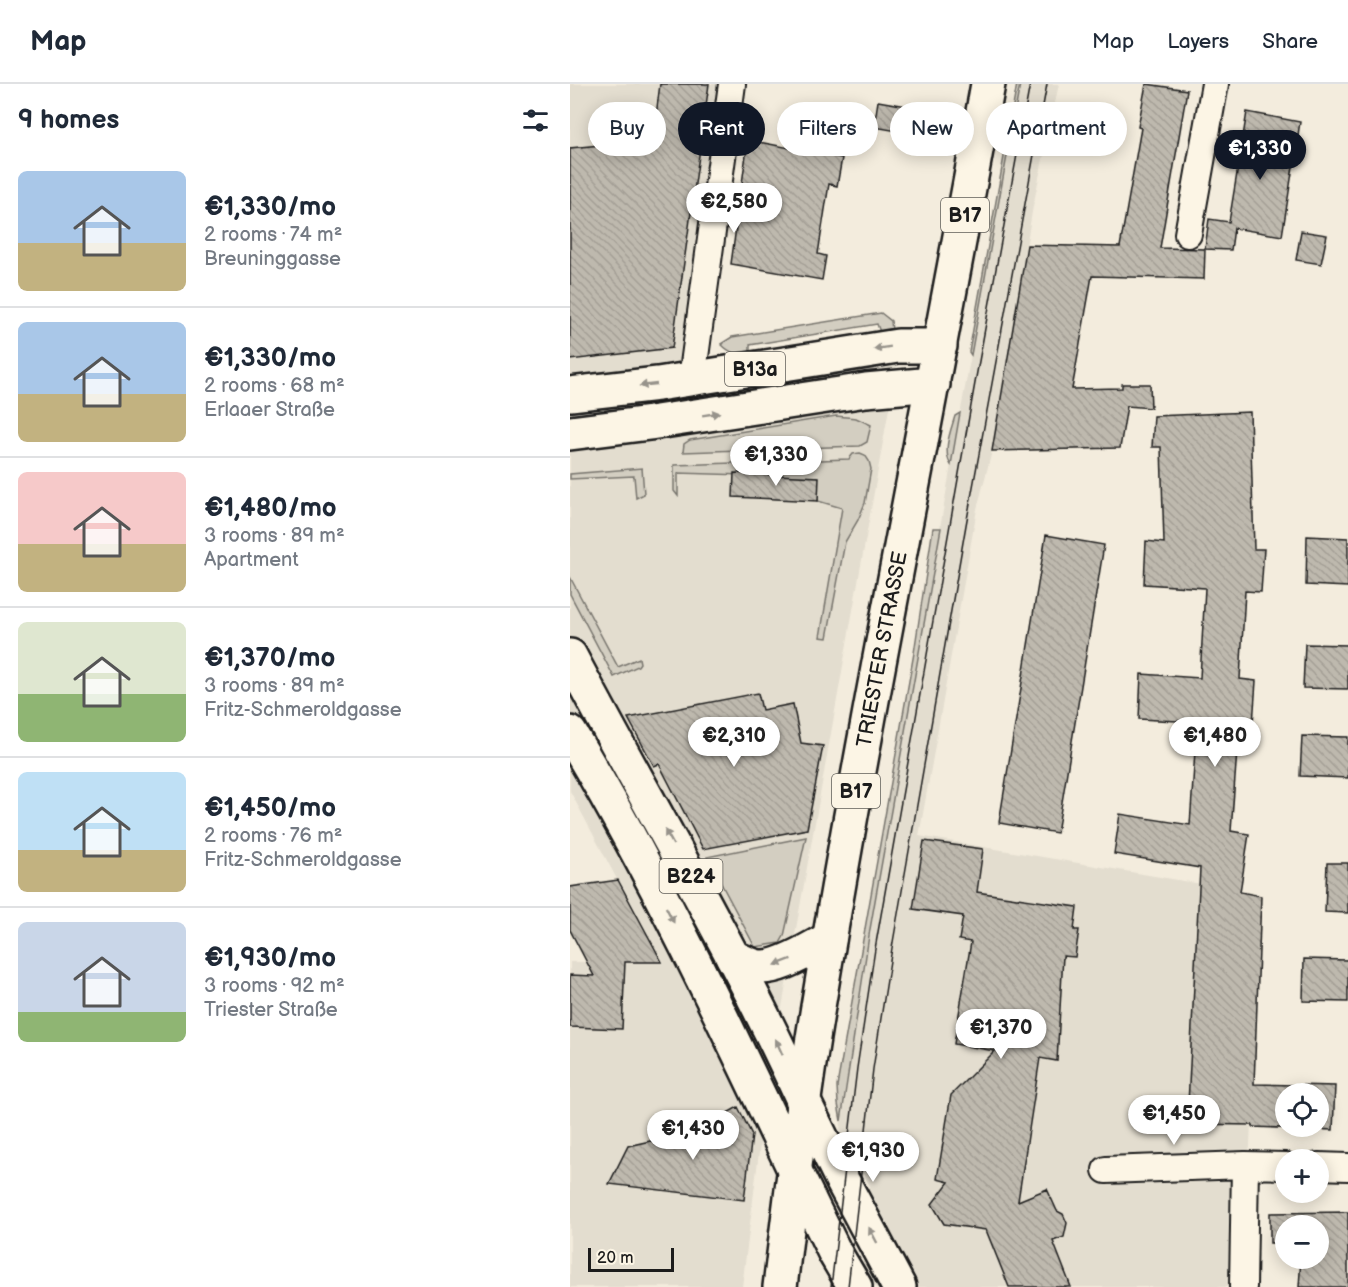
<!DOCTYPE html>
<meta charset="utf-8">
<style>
:root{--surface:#fff;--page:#f2f2f3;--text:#1f2937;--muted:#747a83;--line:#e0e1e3;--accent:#111827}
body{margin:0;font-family:"Balsamiq Sans",sans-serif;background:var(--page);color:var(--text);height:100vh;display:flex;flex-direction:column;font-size:22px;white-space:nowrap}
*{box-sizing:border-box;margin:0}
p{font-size:20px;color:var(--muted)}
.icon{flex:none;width:33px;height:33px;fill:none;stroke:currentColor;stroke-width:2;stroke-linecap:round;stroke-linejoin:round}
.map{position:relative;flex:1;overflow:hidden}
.panel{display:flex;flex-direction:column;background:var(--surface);width:570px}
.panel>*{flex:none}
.hud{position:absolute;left:18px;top:18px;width:570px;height:54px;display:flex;gap:12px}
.controls{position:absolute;left:705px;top:999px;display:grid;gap:12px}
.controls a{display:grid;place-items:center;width:54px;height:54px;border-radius:50%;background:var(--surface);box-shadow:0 3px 15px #0003;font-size:30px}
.scale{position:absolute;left:18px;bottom:15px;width:86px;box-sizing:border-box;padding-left:6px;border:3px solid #1c1c1c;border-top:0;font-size:16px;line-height:21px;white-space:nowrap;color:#1c1c1c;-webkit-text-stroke:4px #fcf5e5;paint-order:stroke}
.price{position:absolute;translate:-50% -51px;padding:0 14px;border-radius:21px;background:#fff;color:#222;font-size:20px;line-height:39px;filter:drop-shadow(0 2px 3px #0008)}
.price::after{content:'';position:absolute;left:50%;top:36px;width:18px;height:14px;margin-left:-9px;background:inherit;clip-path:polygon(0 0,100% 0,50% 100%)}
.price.selected{background:var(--accent);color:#fff}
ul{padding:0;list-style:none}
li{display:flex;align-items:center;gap:18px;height:150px;padding:0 18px}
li+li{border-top:2px solid var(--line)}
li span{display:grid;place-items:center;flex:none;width:168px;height:120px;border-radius:9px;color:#555}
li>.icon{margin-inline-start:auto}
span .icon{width:72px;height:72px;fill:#fffc;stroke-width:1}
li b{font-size:26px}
h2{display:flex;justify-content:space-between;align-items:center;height:72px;padding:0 18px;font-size:26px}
.tag{padding:0 21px;border-radius:27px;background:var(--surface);box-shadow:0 3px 15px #0003;font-size:21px;line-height:54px}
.tag.selected{background:var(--accent);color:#fff}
header{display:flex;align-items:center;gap:36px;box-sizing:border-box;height:84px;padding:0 30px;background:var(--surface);border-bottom:2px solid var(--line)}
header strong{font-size:28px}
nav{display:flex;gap:33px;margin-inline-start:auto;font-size:21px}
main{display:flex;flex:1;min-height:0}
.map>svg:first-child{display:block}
</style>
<header>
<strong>Map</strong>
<nav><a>Map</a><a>Layers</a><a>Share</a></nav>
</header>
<main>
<section class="panel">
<h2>9 homes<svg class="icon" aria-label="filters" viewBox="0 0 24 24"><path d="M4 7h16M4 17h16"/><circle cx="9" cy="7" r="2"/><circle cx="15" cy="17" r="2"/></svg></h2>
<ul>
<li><span style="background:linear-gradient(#a9c7e8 60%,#c2b280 0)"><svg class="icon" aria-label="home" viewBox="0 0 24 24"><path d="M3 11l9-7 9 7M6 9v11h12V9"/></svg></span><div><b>€1,330/mo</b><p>2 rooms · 74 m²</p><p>Breuninggasse</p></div></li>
<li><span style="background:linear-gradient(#a9c7e8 60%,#c2b280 0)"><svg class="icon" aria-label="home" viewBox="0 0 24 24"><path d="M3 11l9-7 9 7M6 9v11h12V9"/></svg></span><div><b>€1,330/mo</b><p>2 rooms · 68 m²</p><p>Erlaaer Straße</p></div></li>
<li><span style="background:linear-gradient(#f6c9c9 60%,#c2b280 0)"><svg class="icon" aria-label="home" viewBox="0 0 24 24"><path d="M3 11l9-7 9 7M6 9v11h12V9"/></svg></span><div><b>€1,480/mo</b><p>3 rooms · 89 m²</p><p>Apartment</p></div></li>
<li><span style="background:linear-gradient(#dfe7d0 60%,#8fb573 0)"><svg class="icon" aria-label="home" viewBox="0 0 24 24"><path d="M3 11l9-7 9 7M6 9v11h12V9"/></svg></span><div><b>€1,370/mo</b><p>3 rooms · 89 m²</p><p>Fritz-Schmeroldgasse</p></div></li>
<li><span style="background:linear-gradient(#bfe0f5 65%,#c2b280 0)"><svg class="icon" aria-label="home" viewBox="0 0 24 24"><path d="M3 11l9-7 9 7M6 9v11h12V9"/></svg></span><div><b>€1,450/mo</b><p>2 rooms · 76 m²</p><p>Fritz-Schmeroldgasse</p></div></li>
<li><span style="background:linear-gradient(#c9d6e8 75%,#8fb573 0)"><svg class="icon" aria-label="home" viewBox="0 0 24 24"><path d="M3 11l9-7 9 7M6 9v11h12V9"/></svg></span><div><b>€1,930/mo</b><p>3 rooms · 92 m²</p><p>Triester Straße</p></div></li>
</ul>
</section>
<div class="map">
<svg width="778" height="1203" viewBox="0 0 778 1203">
<defs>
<pattern id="building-back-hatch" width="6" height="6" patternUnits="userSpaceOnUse" patternTransform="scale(1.5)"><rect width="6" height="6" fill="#beb9ae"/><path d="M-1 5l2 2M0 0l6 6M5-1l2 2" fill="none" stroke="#a39e95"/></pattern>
</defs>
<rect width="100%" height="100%" fill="#f3ecdd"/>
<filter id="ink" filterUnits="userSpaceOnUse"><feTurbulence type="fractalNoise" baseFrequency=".0167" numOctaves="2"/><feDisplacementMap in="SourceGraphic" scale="12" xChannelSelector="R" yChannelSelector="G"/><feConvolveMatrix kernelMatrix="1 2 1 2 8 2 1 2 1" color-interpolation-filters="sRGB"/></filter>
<g filter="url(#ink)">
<path fill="#e3ddcf" d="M0,0H162L123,295L328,274L196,1013L172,1203H0V878H91L0,707Z
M450,0H489L463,122L422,367L407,425L349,752L690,810L680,1062L662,1203H291L300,1102L281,1069L270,1045L300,845L381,381Z"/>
<path fill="#d3cec1" stroke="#78756e" stroke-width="1.5" d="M447,0H450L401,271L399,268Z
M311,229L321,237L322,247L310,248L307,240L180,261V270C168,272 160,269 151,260L162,253Z
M390,329L381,381C372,367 381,346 385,332Z
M266,332L286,334L301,341L297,358L290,362L113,368L114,360L120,356Z
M290,369L295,371L299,377L301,385L295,419L288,436L275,458L257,554L250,553L272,424L248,417V393L108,389V412L104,407V381L279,375L283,370Z
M72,384L74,410L66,414L64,392L0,395V390Z
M363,444H371L300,845L271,1037L268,1020L267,1002L344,569Z
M0,493L48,583L69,574L70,579L68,582L44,593L0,510Z
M236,753L214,852L210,859L185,863L137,773Z"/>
<path fill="url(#building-back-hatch)" stroke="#1c1c1c" stroke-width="1.5" fill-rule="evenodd" d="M90,0H139L102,264L0,276V64L83,56Z
M576,0L617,6L590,164L635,165L634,195L522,192L502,305L552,304V300H580L581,324L557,322L550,364L422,367L457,161L550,163L571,44L568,43Z
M308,17L349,24L345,50L304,43Z
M677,28L730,38L712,152L664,144L661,166L635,165L639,135L659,138Z
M178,56L272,74L267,102L259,100L248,170L256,172L252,196L161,180Z
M731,147L757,151L751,180L726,176Z
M680,328L684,465H694L691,508L675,507L670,595L686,597L683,640H669L661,747L679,750L670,808L691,812L684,1000L765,1002L763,1046L683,1043V1041L617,1040L630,784L544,770L550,730L620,741L627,638L569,635L571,590L630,594L635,504L574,500L576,457L594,459L591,363H582L584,332ZM716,1010H748V1042H716Z
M164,389L249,393L248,417L163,413Z
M476,451L534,461L487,749L429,739Z
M737,452L778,454V503L736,501Z
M735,560L778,561V605L733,604Z
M188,609L192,626L223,620L231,659L253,662L237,745L133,765L89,680L84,682L58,634Z
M732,652L778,653V694L730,692Z
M354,757L413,765L407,808L507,823L504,846H509L505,873L493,872L487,977L470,974L448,1117L477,1105L487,1127L493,1130L497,1139L494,1153L483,1157L501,1203H439L416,1146L374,1140L362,1120L379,1098L367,1095L381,1011L425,967L384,960L401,858L389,856L393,832L343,825Z
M757,779H778V829L755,828Z
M48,796L92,878H55L52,945L0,943V891L24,892L0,846V803Z
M734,875L778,876V918L733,917Z
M168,1023L182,1051L174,1116L39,1100L58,1062L125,1047Z
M778,1128V1203H729L731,1174H748V1142H716V1159H700V1129Z"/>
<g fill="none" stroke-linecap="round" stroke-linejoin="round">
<defs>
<path id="street" d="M618,150L645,0
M122,295L162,0
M748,1082L778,1083
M536,1086L675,1081L716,1082
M673,1203L675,1081"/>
<path id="secondary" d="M233,1016L273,1098L329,1203
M224,1085L265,1169L285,1203"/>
<g id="primary">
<path d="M0,310L88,300L328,262H370"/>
<path d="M0,349L80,339L296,306L363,300"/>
<path d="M0,572C78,720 164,864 233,1016"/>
<path d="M0,649C84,789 154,937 224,1085"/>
<path d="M163,873C170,876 178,880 185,882C206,888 241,864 259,855"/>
<path id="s1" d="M210,1203C222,1104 234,1004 251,905C301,602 364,302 418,0"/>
</g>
</defs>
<use href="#street" stroke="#1c1c1c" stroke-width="30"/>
<use href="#secondary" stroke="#1c1c1c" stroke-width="38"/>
<use href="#primary" stroke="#1c1c1c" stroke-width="38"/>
<use href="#street" stroke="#fcf5e5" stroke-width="26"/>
<use href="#secondary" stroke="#fcf5e5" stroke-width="33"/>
<use href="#primary" stroke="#fcf5e5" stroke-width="33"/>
<path stroke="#1c1c1c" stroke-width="1.5" d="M261,1203L287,984L305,865L405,299L460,0
M278,1203L303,985L322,864L396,441L477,0"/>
</g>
<defs><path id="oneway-solid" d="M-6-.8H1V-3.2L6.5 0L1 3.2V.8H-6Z" transform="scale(1.5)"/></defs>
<g fill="#97938b">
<use href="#oneway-solid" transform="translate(312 264) rotate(171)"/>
<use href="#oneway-solid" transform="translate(78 301) rotate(174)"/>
<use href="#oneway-solid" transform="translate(141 330) rotate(-9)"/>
<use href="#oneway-solid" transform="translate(99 753) rotate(-119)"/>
<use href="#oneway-solid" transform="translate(100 831) rotate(63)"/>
<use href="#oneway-solid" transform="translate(213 878) rotate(159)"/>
<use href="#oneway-solid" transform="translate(209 963) rotate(-114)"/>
<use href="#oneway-solid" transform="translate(303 1151) rotate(-118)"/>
</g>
</g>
<g text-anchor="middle" stroke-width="5" stroke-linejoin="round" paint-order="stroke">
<g fill="#fcf5e5" stroke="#5f5d58" stroke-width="1.5">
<rect x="371" y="114" width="48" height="34" rx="4.5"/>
<rect x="155" y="268" width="60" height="34" rx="4.5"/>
<rect x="262" y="690" width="48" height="34" rx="4.5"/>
<rect x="89.5" y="775" width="63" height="34" rx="4.5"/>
</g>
<g font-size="20" font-weight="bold" fill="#1c1c1c">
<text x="395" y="138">B17</text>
<text x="185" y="292">B13a</text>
<text x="286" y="714">B17</text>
<text x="121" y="799">B224</text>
</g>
<g font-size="21" fill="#1c1c1c" stroke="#fcf5e5">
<text dy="7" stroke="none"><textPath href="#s1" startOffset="646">TRIESTER STRASSE</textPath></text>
</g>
</g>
</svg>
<div class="controls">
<a><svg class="icon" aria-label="locate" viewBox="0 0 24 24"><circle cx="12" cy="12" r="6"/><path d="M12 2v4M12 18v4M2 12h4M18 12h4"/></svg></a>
<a>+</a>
<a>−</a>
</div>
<div class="scale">20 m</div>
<b class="price selected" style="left:690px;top:97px">€1,330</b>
<b class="price" style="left:164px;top:150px">€2,580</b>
<b class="price" style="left:206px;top:403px">€1,330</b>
<b class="price" style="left:164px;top:684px">€2,310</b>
<b class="price" style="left:645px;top:684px">€1,480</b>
<b class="price" style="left:431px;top:976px">€1,370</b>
<b class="price" style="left:604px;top:1062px">€1,450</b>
<b class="price" style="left:123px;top:1077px">€1,430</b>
<b class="price" style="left:303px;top:1099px">€1,930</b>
<div class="hud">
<a class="tag">Buy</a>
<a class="tag selected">Rent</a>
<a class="tag">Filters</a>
<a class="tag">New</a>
<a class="tag">Apartment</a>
</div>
</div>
</main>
